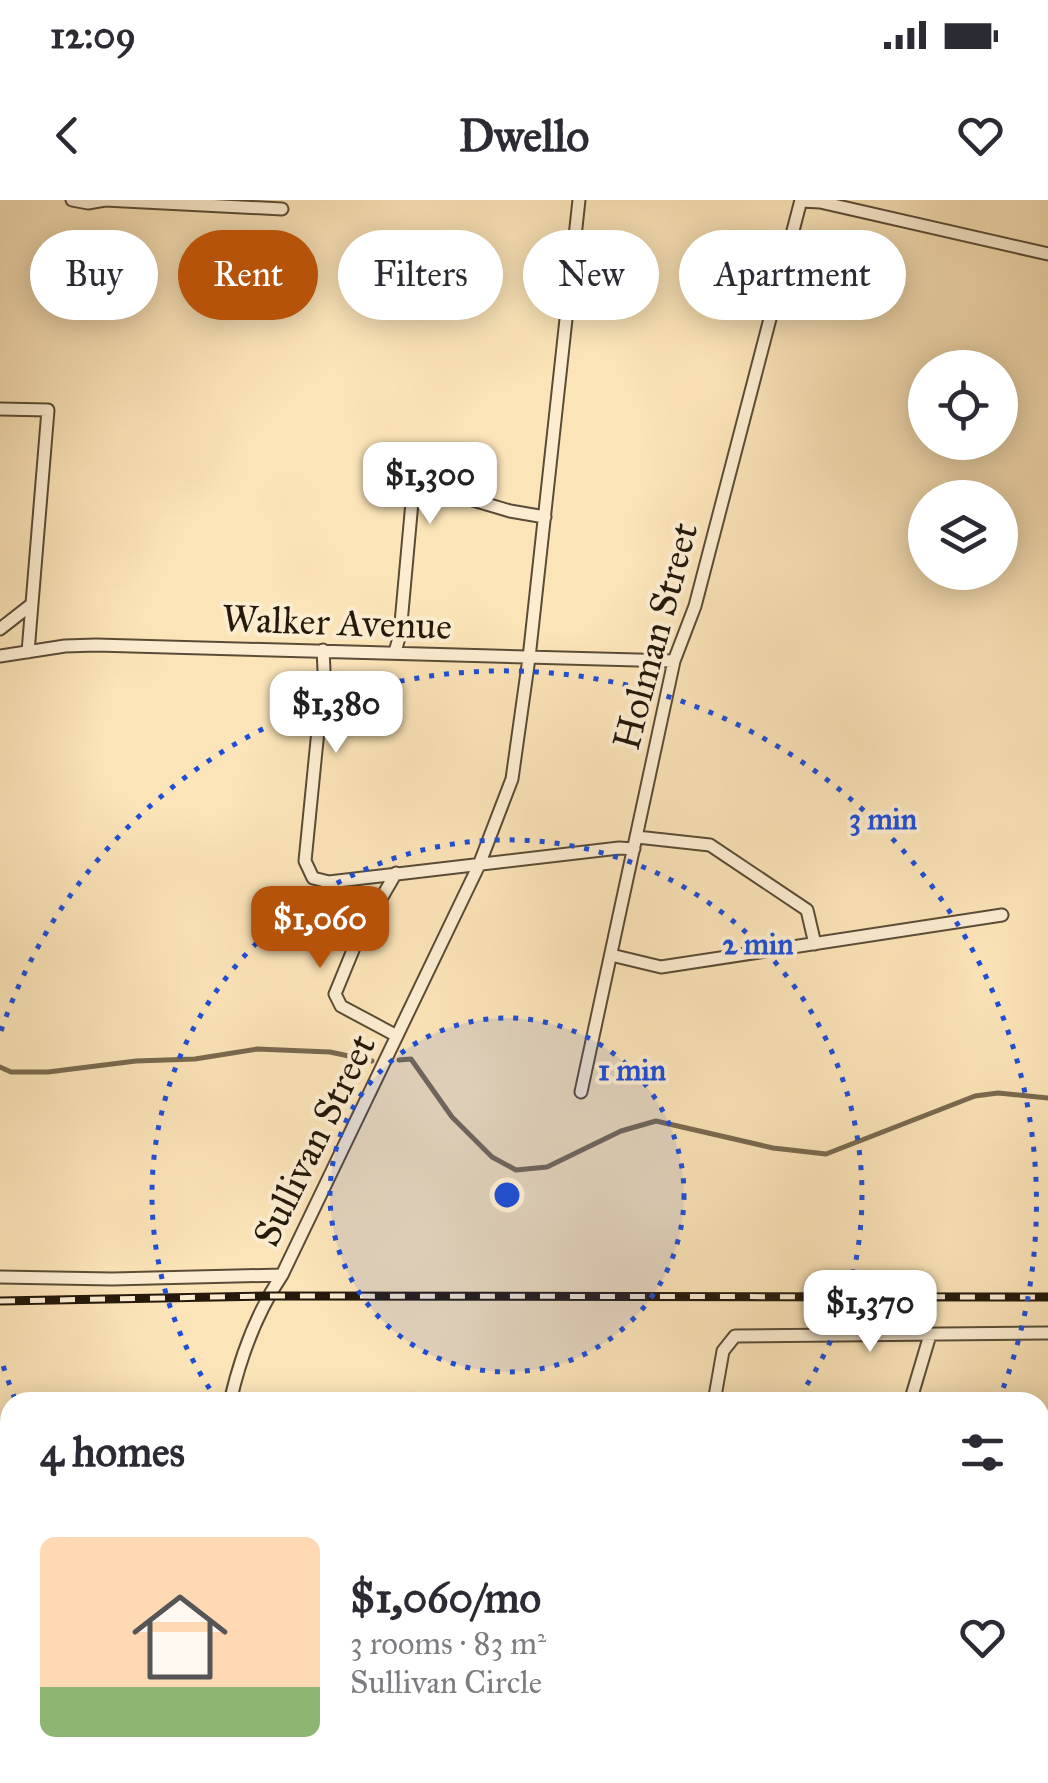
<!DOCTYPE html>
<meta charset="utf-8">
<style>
:root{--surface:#fff;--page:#f7f7f7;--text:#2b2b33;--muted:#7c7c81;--accent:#b45309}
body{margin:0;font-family:"IM FELL Great Primer",serif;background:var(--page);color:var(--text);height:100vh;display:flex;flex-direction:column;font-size:38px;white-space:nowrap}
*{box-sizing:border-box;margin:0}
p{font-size:32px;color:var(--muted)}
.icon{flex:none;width:55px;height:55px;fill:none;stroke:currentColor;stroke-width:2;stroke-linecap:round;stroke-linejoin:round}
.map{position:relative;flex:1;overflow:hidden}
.sheet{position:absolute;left:0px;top:1192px;width:1050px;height:392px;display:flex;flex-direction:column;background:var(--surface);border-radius:30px 30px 0 0;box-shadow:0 5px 25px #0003}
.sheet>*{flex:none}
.hud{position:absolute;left:30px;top:30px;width:990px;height:90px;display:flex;gap:20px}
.buttons{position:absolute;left:908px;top:150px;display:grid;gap:20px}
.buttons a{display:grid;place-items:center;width:110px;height:110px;border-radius:50%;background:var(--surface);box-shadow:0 5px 25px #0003;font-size:50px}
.price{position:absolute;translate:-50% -85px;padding:0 22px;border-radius:20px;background:#fff;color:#222;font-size:32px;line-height:65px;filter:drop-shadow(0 2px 5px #0008)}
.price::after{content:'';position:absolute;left:50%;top:60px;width:30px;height:22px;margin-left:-15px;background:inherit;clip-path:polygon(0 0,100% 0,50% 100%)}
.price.active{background:var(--accent);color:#fff}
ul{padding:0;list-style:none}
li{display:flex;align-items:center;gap:30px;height:250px;padding:0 40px}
li span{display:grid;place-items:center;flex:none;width:280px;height:200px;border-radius:15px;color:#555}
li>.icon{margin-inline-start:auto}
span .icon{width:120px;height:120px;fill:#fffc;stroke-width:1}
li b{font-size:42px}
h2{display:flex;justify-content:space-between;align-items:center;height:120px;padding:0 40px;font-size:42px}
.tag{padding:0 35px;border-radius:45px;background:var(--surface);box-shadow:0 5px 25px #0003;font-size:35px;line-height:90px}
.tag.active{background:var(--accent);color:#fff}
.status{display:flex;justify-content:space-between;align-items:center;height:70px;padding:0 50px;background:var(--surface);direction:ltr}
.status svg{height:28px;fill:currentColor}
header{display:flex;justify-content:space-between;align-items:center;height:130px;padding:0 40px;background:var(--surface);font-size:45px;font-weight:700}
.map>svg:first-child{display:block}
</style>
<div class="status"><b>12:09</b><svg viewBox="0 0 49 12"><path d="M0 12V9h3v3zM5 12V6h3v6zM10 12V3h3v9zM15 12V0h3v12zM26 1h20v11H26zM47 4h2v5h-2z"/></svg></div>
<header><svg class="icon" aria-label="back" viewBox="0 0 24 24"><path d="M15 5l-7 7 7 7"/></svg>Dwello<svg class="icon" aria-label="heart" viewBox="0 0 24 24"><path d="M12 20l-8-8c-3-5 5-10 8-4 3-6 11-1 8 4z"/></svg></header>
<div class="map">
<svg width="1048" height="1583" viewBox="0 0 1048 1583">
<rect width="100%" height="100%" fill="#fbe4b8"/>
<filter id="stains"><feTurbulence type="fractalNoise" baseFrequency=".002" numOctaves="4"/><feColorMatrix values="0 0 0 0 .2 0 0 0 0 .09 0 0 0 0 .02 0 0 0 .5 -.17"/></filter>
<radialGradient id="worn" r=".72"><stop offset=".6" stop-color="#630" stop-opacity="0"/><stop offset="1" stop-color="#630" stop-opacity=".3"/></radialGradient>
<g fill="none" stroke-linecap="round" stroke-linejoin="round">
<path stroke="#79694f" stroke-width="5" d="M399,860L411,859L452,917L492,957L516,970L547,967L621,931L656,921L773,948L826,954L975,896L998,893L1048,898
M0,867L11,872H48L136,861L195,859L257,849L330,852L372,861"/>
<defs>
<path id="minor" d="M72,0L88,3L105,0
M105,0L282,9
M801,1L820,2L1048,54
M0,209L48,210L28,452
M0,429L32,404
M323,450L324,470L305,661L313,678L329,682L619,648L634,649
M395,452L400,434L412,302L416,290L429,287L510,311L545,317
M0,456L65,446L96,445L674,461
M637,637L710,645L807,710L815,744
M396,673L358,738L335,794L341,806L397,836
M611,755L661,767L1002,715
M581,892L674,461L695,406L801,0
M0,1077L112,1079L282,1075
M230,1202C240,1158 257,1112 282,1075L479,665L512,579L529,458L579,0
M714,1202L723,1151L735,1136L1048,1133
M910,1202L930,1135
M0,1273H10
M0,1363L10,1397
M1040,1466L1048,1435
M66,1582L96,1575
M334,1583L336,1575
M620,1583L621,1575
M814,1583L816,1575"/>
</defs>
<use href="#minor" stroke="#5a4c36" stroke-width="15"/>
<use href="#minor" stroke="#fcedd1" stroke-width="11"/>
<defs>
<path id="rail" d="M0,1101L268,1096L1048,1097"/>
</defs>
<use href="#rail" stroke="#24190a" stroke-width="9"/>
<use href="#rail" stroke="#fcedd1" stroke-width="5" stroke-dasharray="15" stroke-linecap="butt"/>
</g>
<circle cx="507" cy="995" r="177" fill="#1d4ed8" fill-opacity=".12"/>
<g fill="none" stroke="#1d4ed8" stroke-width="5" stroke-dasharray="5 10">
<circle cx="507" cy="995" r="177"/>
<path d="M218 1201A355 355 0 1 1 796 1201"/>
<path d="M15 1199A532 532 0 0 1 1 1159M1 831A532 532 0 1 1 999 1199"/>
</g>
<g text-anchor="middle" stroke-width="8" stroke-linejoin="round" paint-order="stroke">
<g font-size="38" fill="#24190a" stroke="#fcedd1">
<text transform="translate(337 422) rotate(2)" y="13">Walker Avenue</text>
<text transform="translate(655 436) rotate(-75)" y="13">Holman Street</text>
<text transform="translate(314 940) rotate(-64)" y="13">Sullivan Street</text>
</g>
</g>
<circle cx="507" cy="995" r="15" fill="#1d4ed8" stroke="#fcedd1" stroke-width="5"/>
<g font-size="30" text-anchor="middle" font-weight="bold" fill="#1d4ed8" stroke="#fcedd1" stroke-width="8" stroke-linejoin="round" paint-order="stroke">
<text x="883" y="629">3 min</text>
<text x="758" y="754">2 min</text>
<text x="632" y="880">1 min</text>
</g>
<rect width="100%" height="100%" filter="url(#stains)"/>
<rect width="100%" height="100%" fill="url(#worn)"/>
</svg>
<div class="buttons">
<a><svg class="icon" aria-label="locate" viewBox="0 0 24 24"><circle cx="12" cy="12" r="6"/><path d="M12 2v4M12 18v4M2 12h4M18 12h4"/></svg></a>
<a><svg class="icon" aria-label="layers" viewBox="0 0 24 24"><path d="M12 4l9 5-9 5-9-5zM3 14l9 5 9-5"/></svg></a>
</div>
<b class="price" style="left:430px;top:327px">$1,300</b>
<b class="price" style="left:336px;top:556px">$1,380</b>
<b class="price active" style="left:320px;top:771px">$1,060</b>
<b class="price" style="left:870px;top:1155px">$1,370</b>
<div class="hud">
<a class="tag">Buy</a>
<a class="tag active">Rent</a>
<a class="tag">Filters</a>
<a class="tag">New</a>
<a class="tag">Apartment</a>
</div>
<section class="sheet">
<h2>4 homes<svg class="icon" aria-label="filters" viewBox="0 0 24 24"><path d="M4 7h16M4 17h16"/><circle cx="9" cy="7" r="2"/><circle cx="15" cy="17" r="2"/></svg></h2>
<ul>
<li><span style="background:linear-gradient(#ffd9b3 75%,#8fb573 0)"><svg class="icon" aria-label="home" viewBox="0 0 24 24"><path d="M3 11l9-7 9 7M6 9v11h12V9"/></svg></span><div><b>$1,060/mo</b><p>3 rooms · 83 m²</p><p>Sullivan Circle</p></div><svg class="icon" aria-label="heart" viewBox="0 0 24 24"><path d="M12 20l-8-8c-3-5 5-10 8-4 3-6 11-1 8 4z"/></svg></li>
</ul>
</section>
</div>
